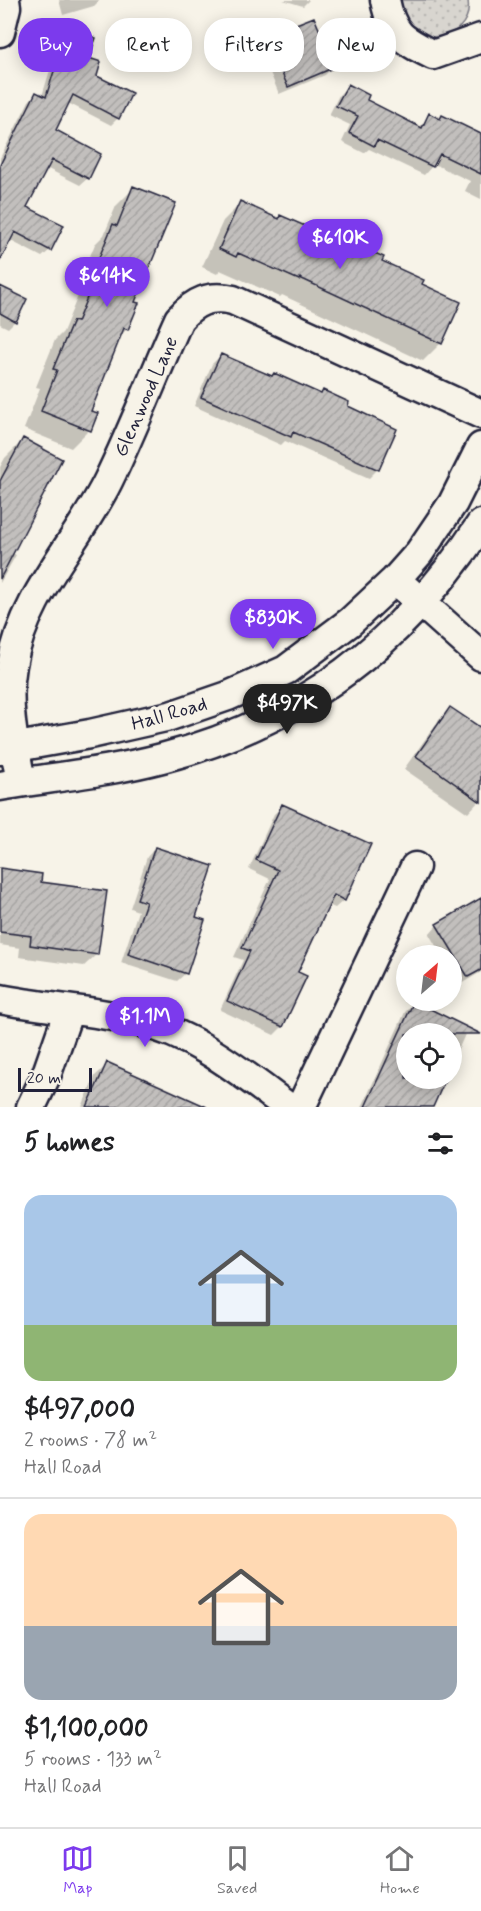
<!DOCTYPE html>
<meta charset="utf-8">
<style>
:root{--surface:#fff;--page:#f2f2f2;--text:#202124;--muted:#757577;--line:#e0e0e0;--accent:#7c3aed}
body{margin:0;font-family:Mynerve,sans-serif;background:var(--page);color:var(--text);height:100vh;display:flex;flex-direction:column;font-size:22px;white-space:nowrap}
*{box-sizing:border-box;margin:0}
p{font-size:20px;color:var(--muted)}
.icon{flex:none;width:33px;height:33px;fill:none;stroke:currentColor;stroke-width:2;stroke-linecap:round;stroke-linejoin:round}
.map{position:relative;height:1107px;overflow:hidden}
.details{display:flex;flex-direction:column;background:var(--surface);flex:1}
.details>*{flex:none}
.banner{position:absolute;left:18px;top:18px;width:446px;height:54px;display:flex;gap:12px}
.needle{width:39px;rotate:28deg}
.buttons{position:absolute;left:396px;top:945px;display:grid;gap:12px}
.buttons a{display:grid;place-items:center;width:66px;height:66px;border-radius:50%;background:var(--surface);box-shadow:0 3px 15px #0003;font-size:30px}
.scale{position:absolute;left:18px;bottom:15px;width:74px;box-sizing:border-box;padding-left:6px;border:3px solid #22223b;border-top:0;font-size:16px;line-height:21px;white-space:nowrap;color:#22223b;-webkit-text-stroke:4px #f7f3e8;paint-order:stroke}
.price{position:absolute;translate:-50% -51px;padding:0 14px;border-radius:21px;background:var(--accent);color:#fff;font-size:20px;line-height:39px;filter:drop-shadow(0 2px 3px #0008)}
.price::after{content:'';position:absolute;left:50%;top:36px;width:18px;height:14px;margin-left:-9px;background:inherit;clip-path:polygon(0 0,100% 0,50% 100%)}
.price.on{background:#222;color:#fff}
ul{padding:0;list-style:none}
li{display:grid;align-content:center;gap:12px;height:318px;padding:0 24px}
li+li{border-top:2px solid var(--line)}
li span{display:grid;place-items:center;height:186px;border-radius:18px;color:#555}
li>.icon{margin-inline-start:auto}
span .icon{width:108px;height:108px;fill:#fffc;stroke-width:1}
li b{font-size:26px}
h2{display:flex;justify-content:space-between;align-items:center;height:72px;padding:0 24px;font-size:26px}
.pill{padding:0 21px;border-radius:24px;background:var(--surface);box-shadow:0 3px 15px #0003;font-size:21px;line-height:54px}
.pill.on{background:var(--accent);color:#fff}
.dock{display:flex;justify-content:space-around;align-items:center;height:84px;border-top:2px solid var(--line);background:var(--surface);font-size:16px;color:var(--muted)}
.dock a{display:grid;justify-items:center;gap:3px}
.dock .on{color:var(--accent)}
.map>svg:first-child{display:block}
</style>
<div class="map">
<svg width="481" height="1107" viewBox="0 0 481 1107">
<defs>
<pattern id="green-dots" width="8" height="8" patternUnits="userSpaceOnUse" patternTransform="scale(1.5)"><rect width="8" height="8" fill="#d8d5cf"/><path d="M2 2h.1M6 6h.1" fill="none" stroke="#b9b7b3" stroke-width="1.8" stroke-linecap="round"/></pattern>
<pattern id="building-hatch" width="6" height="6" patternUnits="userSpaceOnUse" patternTransform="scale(1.5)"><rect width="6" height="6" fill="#c2bfbd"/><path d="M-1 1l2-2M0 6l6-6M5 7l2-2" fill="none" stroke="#a6a4a3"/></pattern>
</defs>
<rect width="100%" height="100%" fill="#f7f3e8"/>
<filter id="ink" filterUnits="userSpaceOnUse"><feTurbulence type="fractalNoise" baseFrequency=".0167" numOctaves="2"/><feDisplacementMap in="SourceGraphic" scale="12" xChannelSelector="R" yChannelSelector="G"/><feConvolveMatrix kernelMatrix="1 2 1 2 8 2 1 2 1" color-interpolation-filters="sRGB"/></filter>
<g filter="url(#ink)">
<path fill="url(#green-dots)" stroke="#7d7c85" stroke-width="1.5" d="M395,0H468C474,37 425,47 407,26C401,19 398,8 395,0Z"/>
<path fill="#0003" d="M59,0H100L94,6L63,15Z
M283,0H309L303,6Z
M292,28L334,66L325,75L279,94L266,63L274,54L288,48L283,36Z
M67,31L87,59L95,77L118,118L111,125L68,103L54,131L88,178L80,185L46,168L25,208L50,250L42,257L9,240L0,258V158L29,101L37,93L42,96L60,38Z
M348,86L365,100L419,128L430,115L481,135V199L465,191L470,181L434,164L424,175L369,149L364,153L342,142L350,125L329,115L339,95Z
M134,188L133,303L127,329L118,338L89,412V430L71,448L24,429L40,388L36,387L55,340L63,332L80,291L76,290L95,244L104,235L116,206Z
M241,203L278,220L281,217L381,262L420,285L441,343L423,361L282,295L280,297L220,270L217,274L202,267L223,221Z
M0,287L15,321L8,328L0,324Z
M221,355L271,378L320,395L323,392L346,406L395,430L377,470L369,478L285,441L281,445L194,406L212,364Z
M23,440L12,553L16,555L0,583V467L5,458Z
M450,709L481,730V799L468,813L404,769L438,721Z
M283,806L344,900L335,908L328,905L296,973L282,1027L274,1035L220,1010L243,960L234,957L270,879L249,869L274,814Z
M155,848L194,918L186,973L177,981L121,963L138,911L130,908L147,857Z
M0,870L39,883L97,954L84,966L19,957L20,948L0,945Z
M481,900V972L459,985L452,972V956H442L429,934L437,925Z
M414,1003L468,1028L452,1063V1034H406V1078L431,1107H362L405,1012Z
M108,1064L176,1107H82L95,1076Z"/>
<path fill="url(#building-hatch)" stroke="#22223b" stroke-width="1.5" d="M314,17L335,67L288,87L273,53L298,43L291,26Z
M67,29L96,38L89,58L101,62L97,76L132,93L119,119L73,95L56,130L101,154L89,179L52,160L27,207L64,225L51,251L15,232L0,261V165L36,92L46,97Z
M348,84L369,95L367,100L422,128L429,113L440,119L442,115L481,134V174L440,154L433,167L377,140L374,146L349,133L358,116L336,106Z
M133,186L176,203L135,302L139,303L128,330L124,328L91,411L98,413L91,431L41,411L57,370L53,369L73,321L77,322L97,273L93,272L113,224L117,226Z
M240,201L279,219L280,215L328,236L330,233L384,257L382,261L424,280L422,284L461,302L442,344L300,278L299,280L238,253L236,257L219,249Z
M0,286L27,299L16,322L0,313Z
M221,354L272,376L274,373L321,394L323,390L349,402L348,406L397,429L379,470L293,432L291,437L201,397Z
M23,438L62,459L0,579V481Z
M450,707L481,728V802L416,756Z
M282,804L371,844L345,901L334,895L298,972L307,976L283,1027L227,1001L250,951L242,948L278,870L256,860Z
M155,847L213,866L196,917L205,920L187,974L128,954L146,902L137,899Z
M0,868L42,874L41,882L107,891L98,955L30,945L31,936L0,932Z
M481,898V970L468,977L436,924Z
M414,1001L481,1034H406V1078H446L433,1107H365Z
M107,1062L207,1107H87Z"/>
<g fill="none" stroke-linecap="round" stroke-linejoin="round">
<defs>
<path id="minor" d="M385,0C392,35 403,40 433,55L481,38
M0,32L6,7L5,0
M406,589L481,656
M0,750L90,734L170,716L228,696L286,670L350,622L395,580L419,553L453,503L481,447
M21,782C14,744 5,704 12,665C23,596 78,542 108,481C134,428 155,372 179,319C195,301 209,295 233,300L481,414
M0,786C54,777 109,772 162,758C301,722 403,643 481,524
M0,999C45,1008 92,1010 137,1021C195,1034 242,1073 288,1107
M31,1107L46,1076L69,1010
M301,1107L415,867"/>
</defs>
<use href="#minor" stroke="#22223b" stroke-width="33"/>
<use href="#minor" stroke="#f7f3e8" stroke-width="28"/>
</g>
</g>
<g text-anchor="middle" stroke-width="6" stroke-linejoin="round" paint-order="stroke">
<g font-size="20" fill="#22223b" stroke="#f7f3e8">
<text transform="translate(145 396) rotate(-66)" y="7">Glenwood Lane</text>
<text transform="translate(169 713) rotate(-16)" y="7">Hall Road</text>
</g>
</g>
</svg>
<div class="buttons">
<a><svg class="needle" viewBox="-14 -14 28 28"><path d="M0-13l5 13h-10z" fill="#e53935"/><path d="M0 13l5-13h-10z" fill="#757577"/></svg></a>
<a><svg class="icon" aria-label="locate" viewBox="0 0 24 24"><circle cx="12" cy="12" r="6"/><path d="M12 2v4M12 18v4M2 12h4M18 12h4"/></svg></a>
</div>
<div class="scale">20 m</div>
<b class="price" style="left:340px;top:270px">$610K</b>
<b class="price" style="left:107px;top:308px">$614K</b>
<b class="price" style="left:273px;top:650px">$830K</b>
<b class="price on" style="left:287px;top:735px">$497K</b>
<b class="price" style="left:145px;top:1048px">$1.1M</b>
<div class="banner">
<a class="pill on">Buy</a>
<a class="pill">Rent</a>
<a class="pill">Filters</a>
<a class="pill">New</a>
</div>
</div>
<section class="details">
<h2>5 homes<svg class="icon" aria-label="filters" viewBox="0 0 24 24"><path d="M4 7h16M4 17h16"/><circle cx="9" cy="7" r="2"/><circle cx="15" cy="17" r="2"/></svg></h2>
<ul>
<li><span style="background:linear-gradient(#a9c7e8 70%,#8fb573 0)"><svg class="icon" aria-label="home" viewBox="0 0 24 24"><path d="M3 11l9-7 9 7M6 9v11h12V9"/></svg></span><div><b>$497,000</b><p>2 rooms · 78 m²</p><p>Hall Road</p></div></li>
<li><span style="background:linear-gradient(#ffd9b3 60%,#9aa5b1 0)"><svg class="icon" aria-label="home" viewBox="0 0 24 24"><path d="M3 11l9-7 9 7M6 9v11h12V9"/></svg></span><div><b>$1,100,000</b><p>5 rooms · 133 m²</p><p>Hall Road</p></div></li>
</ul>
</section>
<nav class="dock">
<a class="on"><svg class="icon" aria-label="map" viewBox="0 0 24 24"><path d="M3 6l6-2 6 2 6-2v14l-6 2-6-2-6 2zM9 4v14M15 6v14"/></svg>Map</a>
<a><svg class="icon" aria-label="saved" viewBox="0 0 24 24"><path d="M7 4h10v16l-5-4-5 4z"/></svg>Saved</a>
<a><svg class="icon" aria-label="home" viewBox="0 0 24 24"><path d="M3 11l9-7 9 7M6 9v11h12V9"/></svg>Home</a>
</nav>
